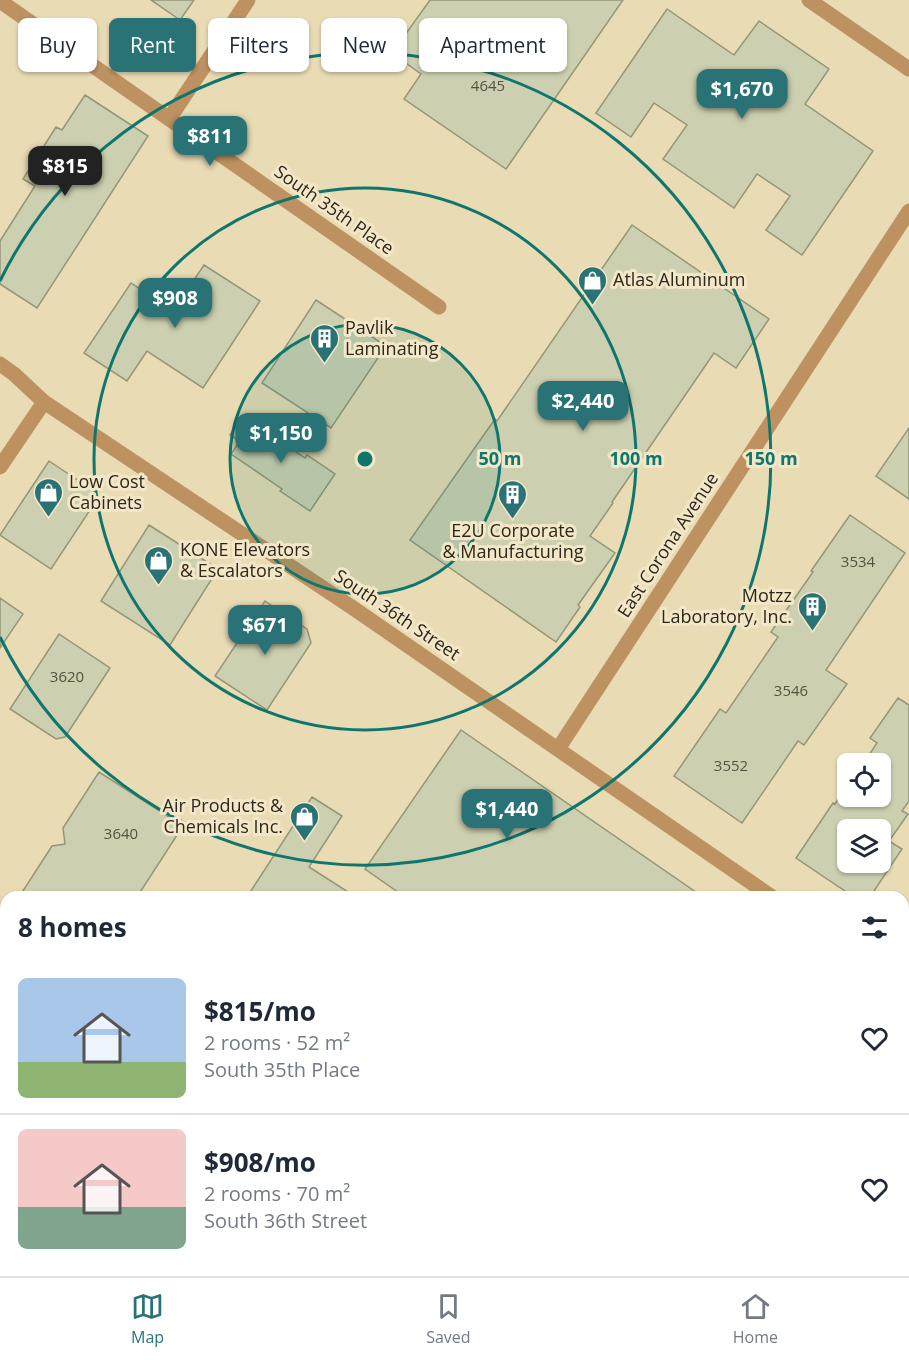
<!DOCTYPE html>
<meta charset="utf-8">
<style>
:root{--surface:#fff;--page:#f6f6f7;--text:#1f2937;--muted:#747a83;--line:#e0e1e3;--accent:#297376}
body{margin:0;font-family:"Open Sans",sans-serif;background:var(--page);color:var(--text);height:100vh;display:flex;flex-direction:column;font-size:22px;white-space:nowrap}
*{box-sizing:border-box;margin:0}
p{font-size:20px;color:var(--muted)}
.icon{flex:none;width:33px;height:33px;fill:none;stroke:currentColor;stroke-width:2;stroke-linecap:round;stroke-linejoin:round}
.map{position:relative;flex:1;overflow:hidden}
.drawer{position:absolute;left:0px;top:891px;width:909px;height:386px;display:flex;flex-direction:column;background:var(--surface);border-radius:18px 18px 0 0;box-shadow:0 2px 4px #0004}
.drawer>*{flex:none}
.guide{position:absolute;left:18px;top:18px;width:600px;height:54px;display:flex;gap:12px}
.tools{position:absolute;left:837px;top:753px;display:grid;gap:12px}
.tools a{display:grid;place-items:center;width:54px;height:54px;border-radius:9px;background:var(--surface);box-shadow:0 2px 4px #0004;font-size:30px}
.price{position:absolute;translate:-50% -51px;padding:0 14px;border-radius:12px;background:var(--accent);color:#fff;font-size:20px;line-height:39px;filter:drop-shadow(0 2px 3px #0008)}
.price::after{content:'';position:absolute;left:50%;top:36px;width:18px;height:14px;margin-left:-9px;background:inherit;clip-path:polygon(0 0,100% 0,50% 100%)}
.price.selected{background:#222;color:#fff}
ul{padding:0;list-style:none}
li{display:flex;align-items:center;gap:18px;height:150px;padding:0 18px}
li+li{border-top:2px solid var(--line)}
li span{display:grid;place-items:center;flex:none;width:168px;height:120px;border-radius:9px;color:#555}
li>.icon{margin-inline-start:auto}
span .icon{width:72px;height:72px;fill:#fffc;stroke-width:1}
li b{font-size:26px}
h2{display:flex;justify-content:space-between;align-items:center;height:72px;padding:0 18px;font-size:26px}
.chip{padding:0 21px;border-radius:9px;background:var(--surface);box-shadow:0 2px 4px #0004;font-size:21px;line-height:54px}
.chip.selected{background:var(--accent);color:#fff}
.tabs{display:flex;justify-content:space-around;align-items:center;height:84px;border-top:2px solid var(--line);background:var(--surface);font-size:16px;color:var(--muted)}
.tabs a{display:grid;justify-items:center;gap:3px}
.tabs .selected{color:var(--accent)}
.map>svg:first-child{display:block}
</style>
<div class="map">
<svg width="909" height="1276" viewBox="0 0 909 1276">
<rect width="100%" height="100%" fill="#f3e7c7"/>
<path fill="#e9dbb4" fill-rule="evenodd" d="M0,0H909V1025L903,1034V897H6V1270L750,1271L747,1276H0ZM848,764H880V796H848ZM848,830H880V862H848Z
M909,1121V1276H809L812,1271L903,1270V1130Z"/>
<path fill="#cdd0b0" stroke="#939677" stroke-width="1.5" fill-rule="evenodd" d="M151,0H194L180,20Z
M430,0H623L506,169L404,99L421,74L392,53Z
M667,9L734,55L759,21L829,69L805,104L873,151L802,255L766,230L790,196L757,174L734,208L663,159L687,125L654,103L631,137L596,113Z
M85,95L148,136L37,308L0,284V241L35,186L23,179L56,127L62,130Z
M632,225L769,319L736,368L714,353L612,502L613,503L590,536L615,553L578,605L580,607L556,642L410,540L495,419L497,421Z
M204,265L260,301L203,388L147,351L127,381L84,353L131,283L173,311Z
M316,300L386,346L331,428L262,383Z
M243,416L305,458L307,455L335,474L310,511L280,491L282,489L231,454L240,441L230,435Z
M909,428V499L876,476Z
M49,461L94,491L96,501L51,569L0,535Z
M850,515L905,553L826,670L847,684L804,745L798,741L742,823L674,776L720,709L726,713L778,637L771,632L813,572L811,571Z
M149,525L218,569L170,645L101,601Z
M0,598L23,614L0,648Z
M265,601L307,629L311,643L267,710L215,676Z
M59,634L110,668L65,737L56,739L10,709Z
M898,698L909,705V801L902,811L908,814L889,841L902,849L870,897H854L796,858L833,803L835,804L840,796H880V764H863L877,743L870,738ZM848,830H880V862H848Z
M461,730L703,897H405L365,869Z
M99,772L183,826L137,897H19L52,846L65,844L63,828Z
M312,797L342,816L309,867L356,897H247Z"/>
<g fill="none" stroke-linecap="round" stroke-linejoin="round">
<path stroke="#bd9160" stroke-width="15" d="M809,0L909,69
M0,1L439,307
M169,119L248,0
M0,364L14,374L44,402L356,610L772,897
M0,467L44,402
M558,749L909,211
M903,987L909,992
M903,1266L909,1270"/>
<path stroke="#9c692a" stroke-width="15" d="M903,1089L909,1080
M781,1276L784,1270"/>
</g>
<circle cx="365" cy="459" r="135" fill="#0f766e" fill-opacity=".12"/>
<g fill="none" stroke="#0f766e" stroke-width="3">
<circle cx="365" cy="459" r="135"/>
<circle cx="365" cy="459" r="271"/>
<path d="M0 281A406 406 0 1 1 0 637"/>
</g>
<defs>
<symbol id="shop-pin" viewBox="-11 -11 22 30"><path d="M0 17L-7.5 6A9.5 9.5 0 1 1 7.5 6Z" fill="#297376" stroke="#f3e7c7"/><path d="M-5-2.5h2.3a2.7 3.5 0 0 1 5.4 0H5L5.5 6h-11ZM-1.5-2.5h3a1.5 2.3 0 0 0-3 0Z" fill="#fff"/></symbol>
<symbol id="building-pin" viewBox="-11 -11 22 30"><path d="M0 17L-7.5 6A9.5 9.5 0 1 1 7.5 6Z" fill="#297376" stroke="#f3e7c7"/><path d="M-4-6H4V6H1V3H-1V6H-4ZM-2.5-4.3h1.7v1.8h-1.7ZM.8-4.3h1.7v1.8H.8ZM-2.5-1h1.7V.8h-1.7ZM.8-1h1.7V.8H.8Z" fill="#fff"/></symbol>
</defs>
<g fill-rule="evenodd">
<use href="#shop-pin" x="576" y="264" width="33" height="45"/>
<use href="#building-pin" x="308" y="322" width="33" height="45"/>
<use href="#shop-pin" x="32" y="476" width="33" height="45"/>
<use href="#building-pin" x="496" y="478" width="33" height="45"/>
<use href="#shop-pin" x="142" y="544" width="33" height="45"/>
<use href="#building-pin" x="796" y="590" width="33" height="45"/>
<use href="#shop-pin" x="288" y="800" width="33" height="45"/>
</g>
<g text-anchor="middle" stroke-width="6" stroke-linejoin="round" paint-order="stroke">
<g font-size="15" fill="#545241">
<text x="488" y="91">4645</text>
<text x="858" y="567">3534</text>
<text x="67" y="682">3620</text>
<text x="791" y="696">3546</text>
<text x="731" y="771">3552</text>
<text x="121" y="839">3640</text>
</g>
<g font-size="18" fill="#2c281c" stroke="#f3e7c7">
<text transform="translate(334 210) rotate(35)" y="6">South 35th Place</text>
<text transform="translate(668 545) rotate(-57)" y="6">East Corona Avenue</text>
<text transform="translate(397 615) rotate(34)" y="6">South 36th Street</text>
</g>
<g font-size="18" fill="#2c281c" stroke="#f3e7c7" text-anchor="start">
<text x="613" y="286">Atlas Aluminum</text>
<text x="345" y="334">Pavlik<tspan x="345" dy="21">Laminating</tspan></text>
<text x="69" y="488">Low Cost<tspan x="69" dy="21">Cabinets</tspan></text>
<text x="513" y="537" text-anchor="middle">E2U Corporate<tspan x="513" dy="21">&amp; Manufacturing</tspan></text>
<text x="180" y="556">KONE Elevators<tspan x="180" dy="21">&amp; Escalators</tspan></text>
<text x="792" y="602" text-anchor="end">Motzz<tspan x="792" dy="21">Laboratory, Inc.</tspan></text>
<text x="283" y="812" text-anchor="end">Air Products &amp;<tspan x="283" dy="21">Chemicals Inc.</tspan></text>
</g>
</g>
<circle cx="365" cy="459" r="9" fill="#0f766e" stroke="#f3e7c7" stroke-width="3"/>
<g font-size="18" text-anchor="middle" font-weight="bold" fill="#0f766e" stroke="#f3e7c7" stroke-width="6" stroke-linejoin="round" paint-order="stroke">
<text x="500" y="465">50 m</text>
<text x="636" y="465">100 m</text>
<text x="771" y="465">150 m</text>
</g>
</svg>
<div class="tools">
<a><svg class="icon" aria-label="locate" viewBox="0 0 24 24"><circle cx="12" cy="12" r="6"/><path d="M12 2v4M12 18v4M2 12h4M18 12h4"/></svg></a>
<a><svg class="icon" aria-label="layers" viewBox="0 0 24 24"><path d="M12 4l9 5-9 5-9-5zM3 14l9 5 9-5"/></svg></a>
</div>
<b class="price" style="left:742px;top:120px">$1,670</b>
<b class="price" style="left:210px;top:167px">$811</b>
<b class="price selected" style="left:65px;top:197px">$815</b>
<b class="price" style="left:175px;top:329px">$908</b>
<b class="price" style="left:583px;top:432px">$2,440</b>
<b class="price" style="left:281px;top:464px">$1,150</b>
<b class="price" style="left:265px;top:656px">$671</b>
<b class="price" style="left:507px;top:840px">$1,440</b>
<div class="guide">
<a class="chip">Buy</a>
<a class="chip selected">Rent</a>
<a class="chip">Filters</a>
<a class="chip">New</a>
<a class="chip">Apartment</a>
</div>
<section class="drawer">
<h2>8 homes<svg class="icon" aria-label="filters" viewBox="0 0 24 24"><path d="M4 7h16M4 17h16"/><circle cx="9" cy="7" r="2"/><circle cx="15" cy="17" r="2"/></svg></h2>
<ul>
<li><span style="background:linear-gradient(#a9c7e8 70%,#8fb573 0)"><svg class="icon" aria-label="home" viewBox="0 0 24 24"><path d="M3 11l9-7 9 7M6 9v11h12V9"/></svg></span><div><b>$815/mo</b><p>2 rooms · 52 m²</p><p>South 35th Place</p></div><svg class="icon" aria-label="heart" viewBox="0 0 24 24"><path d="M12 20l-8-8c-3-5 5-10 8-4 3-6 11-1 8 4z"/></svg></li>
<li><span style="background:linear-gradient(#f6c9c9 65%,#7fa58c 0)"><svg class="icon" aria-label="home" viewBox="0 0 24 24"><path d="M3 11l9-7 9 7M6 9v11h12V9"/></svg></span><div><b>$908/mo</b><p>2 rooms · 70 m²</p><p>South 36th Street</p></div><svg class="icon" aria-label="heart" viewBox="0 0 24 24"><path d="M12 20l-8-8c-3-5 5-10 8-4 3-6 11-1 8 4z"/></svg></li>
</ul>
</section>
</div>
<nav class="tabs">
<a class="selected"><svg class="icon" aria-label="map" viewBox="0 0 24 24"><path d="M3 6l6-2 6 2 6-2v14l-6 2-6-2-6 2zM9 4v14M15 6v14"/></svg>Map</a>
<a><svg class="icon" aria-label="saved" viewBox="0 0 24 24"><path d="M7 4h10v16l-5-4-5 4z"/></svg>Saved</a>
<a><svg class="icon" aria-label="home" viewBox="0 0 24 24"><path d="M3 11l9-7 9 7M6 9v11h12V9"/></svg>Home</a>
</nav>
